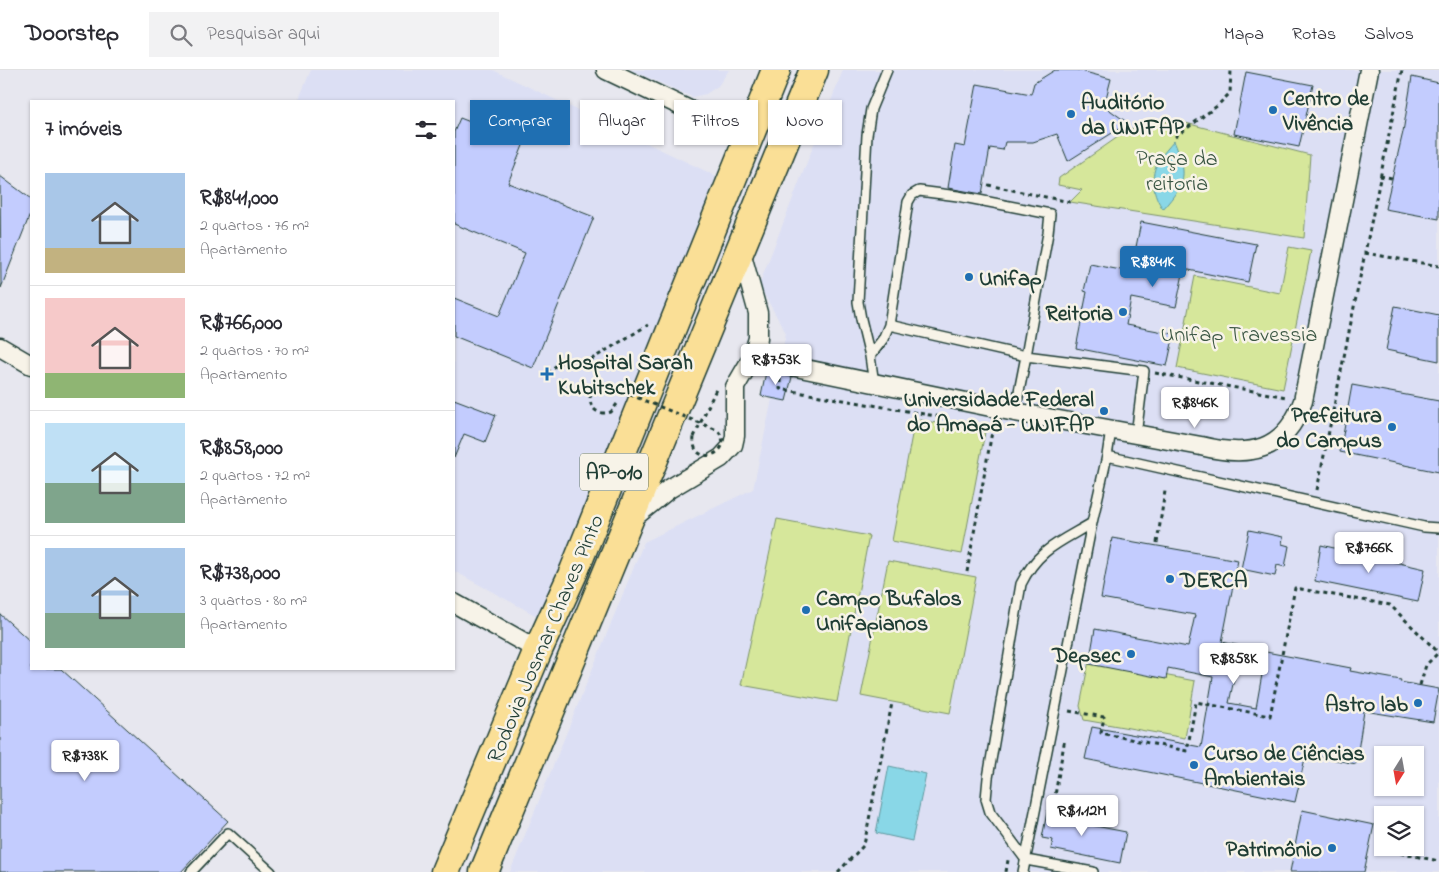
<!DOCTYPE html>
<html lang="pt">
<meta charset="utf-8">
<style>
:root{--surface:#fff;--page:#f2f2f3;--text:#2b2b33;--muted:#7c7c81;--line:#e1e1e2;--accent:#1f6fb2}
body{margin:0;font-family:"Indie Flower",sans-serif;background:var(--page);color:var(--text);height:100vh;display:flex;flex-direction:column;font-size:19px;white-space:nowrap}
*{box-sizing:border-box;margin:0}
p{font-size:16px;color:var(--muted)}
.icon{flex:none;width:28px;height:28px;fill:none;stroke:currentColor;stroke-width:2;stroke-linecap:round;stroke-linejoin:round}
.map{position:relative;flex:1;overflow:hidden}
.panel{position:absolute;left:30px;top:30px;width:425px;height:570px;display:flex;flex-direction:column;background:var(--surface);border-radius:0px;box-shadow:0 1px 4px #0004}
.panel>*{flex:none}
.banner{position:absolute;left:470px;top:30px;width:475px;height:45px;display:flex;gap:10px}
.needle{width:32px;rotate:191deg}
.tools{position:absolute;left:1374px;top:676px;display:grid;gap:10px}
.tools a{display:grid;place-items:center;width:50px;height:50px;border-radius:0px;background:var(--surface);box-shadow:0 1px 4px #0004;font-size:25px}
.price{position:absolute;translate:-50% -42px;padding:0 11px;border-radius:5px;background:#fff;color:#222;font-size:16px;line-height:32px;filter:drop-shadow(0 1px 2px #0008)}
.price::after{content:'';position:absolute;left:50%;top:30px;width:15px;height:11px;margin-left:-8px;background:inherit;clip-path:polygon(0 0,100% 0,50% 100%)}
.price.on{background:var(--accent);color:#fff}
ul{padding:0;list-style:none}
li{display:flex;align-items:center;gap:15px;height:125px;padding:0 15px}
li+li{border-top:1px solid var(--line)}
li span{display:grid;place-items:center;flex:none;width:140px;height:100px;border-radius:0px;color:#555}
li>.icon{margin-inline-start:auto}
span .icon{width:60px;height:60px;fill:#fffc;stroke-width:1}
li b{font-size:21px}
h2{display:flex;justify-content:space-between;align-items:center;height:60px;padding:0 15px;font-size:21px}
.chip{padding:0 18px;border-radius:0px;background:var(--surface);box-shadow:0 1px 4px #0004;font-size:18px;line-height:45px}
.chip.on{background:var(--accent);color:#fff}
header{display:flex;align-items:center;gap:30px;box-sizing:border-box;height:70px;padding:0 25px;background:var(--surface);border-bottom:1px solid var(--line)}
header strong{font-size:24px}
nav{display:flex;gap:28px;margin-inline-start:auto;font-size:18px}
.search{width:350px;height:45px;background:var(--page);display:flex;align-items:center;gap:12px;box-sizing:border-box;padding:0 18px;border-radius:0px;color:var(--muted);font-size:19px}
.map>svg:first-child{display:block}
</style>
<header>
<strong>Doorstep</strong>
<div class="search"><svg class="icon" aria-label="search" viewBox="0 0 24 24"><circle cx="10" cy="10" r="6"/><path d="M15 15l6 6"/></svg>Pesquisar aqui</div>
<nav><a>Mapa</a><a>Rotas</a><a>Salvos</a></nav>
</header>
<div class="map">
<svg width="1439" height="802" viewBox="0 0 1439 802">
<rect width="100%" height="100%" fill="#e7e7ef"/>
<filter id="ink" filterUnits="userSpaceOnUse"><feTurbulence type="fractalNoise" baseFrequency=".02" numOctaves="2"/><feDisplacementMap in="SourceGraphic" scale="10" xChannelSelector="R" yChannelSelector="G"/><feConvolveMatrix kernelMatrix="1 2 1 2 8 2 1 2 1" color-interpolation-filters="sRGB"/></filter>
<g filter="url(#ink)">
<path fill="#dcdff4" fill-rule="evenodd" d="M311,0H493L716,106L546,551L454,501V31H298Z
M631,0H729L718,16L706,24L692,27Z
M843,0H1439V802H510L644,472L753,419L786,263L759,215ZM1382,685H1415V718H1382ZM1382,745H1415V778H1382Z"/>
<path fill="#d6e79b" stroke="#7a9268" d="M1174,50L1310,85L1304,168L1070,132L1082,120L1058,115L1059,108L1128,60Z
M1289,177L1311,181L1283,319L1177,298L1195,206L1280,223Z
M915,349L985,362L962,484L892,471Z
M777,449L869,466L837,632L741,615Z
M888,491L976,507L950,643L861,626Z
M1089,591L1195,611L1185,668L1084,650L1080,636Z"/>
<path fill="#89d7e7" stroke="#5f999f" d="M1174,71C1188,105 1187,111 1163,139C1153,125 1149,106 1159,90C1163,83 1169,77 1174,71Z
M889,696L926,704L912,771L876,763Z"/>
<path fill="#c3ccfe" stroke="#1f3d34" d="M1055,0H1077L1111,9L1104,36L1128,53L1068,91L1057,64L1033,72H1005L1003,80L990,78L982,124L948,118L955,75L965,77L977,14L1031,24L1034,13Z
M1246,2L1313,15L1299,77L1234,64Z
M1412,7L1439,13V149L1385,139L1403,62Z
M460,48L524,73L508,113L594,147L533,298L454,266V228L499,246L525,183L454,154V62Z
M0,106L31,129V142L1,218Z
M1141,152L1256,174L1248,212L1184,199L1176,237L1131,228L1126,255L1174,264L1167,296L1076,278L1087,222L1084,221L1090,194L1131,202Z
M1395,236L1439,245V291L1386,280Z
M766,302L792,307L786,331L761,326Z
M1352,315L1439,331V402L1340,382Z
M454,329L496,345L485,372L464,364L454,388Z
M1249,460L1283,467L1282,474L1289,476L1285,497L1277,495L1275,506L1241,499Z
M1112,468L1238,490L1222,572L1241,576L1229,633L1256,638L1266,582L1351,598L1350,601L1401,610L1400,612L1439,619L1433,652L1364,641L1356,694L1306,684L1295,732L1085,689L1092,657L1201,677L1213,607L1168,598L1166,609L1089,594L1095,559L1188,577L1195,545L1101,528Z
M1321,475L1425,499L1418,532L1315,511Z
M0,544L31,572V599H61L228,751L181,802H0Z
M1048,737L1072,741L1070,751L1126,762L1120,793L1051,779L1053,770L1042,768Z
M1302,740L1374,755L1364,802H1290Z"/>
<g fill="none" stroke-linecap="round" stroke-linejoin="round">
<defs>
<path id="lane" d="M870,286L861,249L858,232L867,65L871,39L887,0
M874,314L870,286L883,269L889,255L1026,286L1048,163L1050,144L958,126L919,121L912,125L908,132L889,255
M1015,342L1026,286L1144,301L1136,365
M1111,360L1107,386L1424,457L1439,458
M1092,453C1060,472 1038,479 1021,514L988,708L986,729L990,742L1026,790L1093,802
M191,802L228,763L271,802
M1023,802L1092,453L1107,386"/>
<path id="street" d="M606,0L748,68
M0,277L31,295
M752,288L1015,342L1201,376C1249,388 1285,382 1303,331L1369,0
M632,449L669,419L721,388L733,375L735,366V317L752,288L758,268V243L740,178
M454,533L538,580"/>
<path id="primary" d="M445,802L538,580L574,501L776,0
M484,802L814,0"/>
</defs>
<use href="#lane" stroke="#1f3d34" stroke-width="12"/>
<use href="#street" stroke="#1f3d34" stroke-width="21"/>
<use href="#primary" stroke="#1f3d34" stroke-width="31"/>
<path stroke="#1f3d34" stroke-width="3" stroke-dasharray="4 4" stroke-linecap="butt" d="M1175,67L1217,36L1230,23L1231,0
M1380,106L1392,108
M988,115L1070,132
M1365,183L1439,196
M547,302L563,291L587,292L648,255
M1155,303L1286,327
M780,309V319L947,348
M694,367L717,317
M1317,420L1402,0
M1157,473L1165,421
M967,502L993,356
M1420,615L1426,595L1439,582
M1069,641L1104,647L1101,663L1187,681L1196,632L1270,646L1295,518L1390,535L1439,583
M1054,731L1065,668
M1385,780L1439,791
M838,802L864,775L892,633
M1006,802L1008,790"/>
<use href="#lane" stroke="#f7f3e8" stroke-width="9"/>
<use href="#street" stroke="#f7f3e8" stroke-width="18"/>
<use href="#primary" stroke="#fadf96" stroke-width="28"/>
<path stroke="#1f3d34" stroke-width="3" stroke-dasharray="4 4" stroke-linecap="butt" d="M617,334L611,342C585,350 582,311 609,316L717,360C739,383 690,400 694,367"/>
</g>
</g>
<g fill="#1f6fb2" stroke="#f7f3e8" stroke-width="2">
<circle cx="1273" cy="40" r="5"/>
<circle cx="1071" cy="44" r="5"/>
<circle cx="969" cy="207" r="5"/>
<circle cx="1123" cy="242" r="5"/>
<path d="M544.5 296.5h5v5h5v5h-5v5h-5v-5h-5v-5h5z"/>
<circle cx="1104" cy="341" r="5"/>
<circle cx="1392" cy="357" r="5"/>
<circle cx="1170" cy="509" r="5"/>
<circle cx="806" cy="540" r="5"/>
<circle cx="1131" cy="584" r="5"/>
<circle cx="1418" cy="633" r="5"/>
<circle cx="1194" cy="695" r="5"/>
<circle cx="1332" cy="778" r="5"/>
</g>
<g text-anchor="middle" stroke-width="5" stroke-linejoin="round" paint-order="stroke">
<rect fill="#f7f3e8" stroke="#60746a" stroke-width="1" x="580" y="383.5" width="68" height="37" rx="4"/>
<g font-size="21" font-weight="bold" fill="#1f3d34">
<text x="614" y="409">AP-010</text>
</g>
<g font-size="22" font-weight="bold" fill="#1f3d34" stroke="#f7f3e8" text-anchor="start">
<text x="1283" y="35">Centro de<tspan x="1283" dy="25">Vivência</tspan></text>
<text x="1081" y="39">Auditório<tspan x="1081" dy="25">da UNIFAP</tspan></text>
<text x="979" y="215">Unifap</text>
<text x="1113" y="250" text-anchor="end">Reitoria</text>
<text x="558" y="299">Hospital Sarah<tspan x="558" dy="25">Kubitschek</tspan></text>
<text x="1094" y="336" text-anchor="end">Universidade Federal<tspan x="1094" dy="25">do Amapá - UNIFAP</tspan></text>
<text x="1382" y="352" text-anchor="end">Prefeitura<tspan x="1382" dy="25">do Campus</tspan></text>
<text x="1180" y="517">DERCA</text>
<text x="816" y="535">Campo Bufalos<tspan x="816" dy="25">Unifapianos</tspan></text>
<text x="1121" y="592" text-anchor="end">Depsec</text>
<text x="1408" y="641" text-anchor="end">Astro lab</text>
<text x="1204" y="690">Curso de Ciências<tspan x="1204" dy="25">Ambientais</tspan></text>
<text x="1322" y="786" text-anchor="end">Patrimônio</text>
</g>
<g font-size="22" fill="#3a5643" stroke="#f7f3e8">
<text x="1177" y="95">Praça da<tspan x="1177" dy="25">reitoria</tspan></text>
<text x="1239" y="271">Unifap Travessia</text>
</g>
<g font-size="22" fill="#1f3d34" stroke="#f7f3e8">
<text transform="translate(544 568) rotate(-67)" y="8">Rodovia Josmar Chaves Pinto</text>
</g>
</g>
</svg>
<div class="tools">
<a><svg class="needle" viewBox="-14 -14 28 28"><path d="M0-13l5 13h-10z" fill="#e53935"/><path d="M0 13l5-13h-10z" fill="#7c7c81"/></svg></a>
<a><svg class="icon" aria-label="layers" viewBox="0 0 24 24"><path d="M12 4l9 5-9 5-9-5zM3 14l9 5 9-5"/></svg></a>
</div>
<b class="price on" style="left:1153px;top:218px">R$841K</b>
<b class="price" style="left:776px;top:316px">R$753K</b>
<b class="price" style="left:1195px;top:359px">R$846K</b>
<b class="price" style="left:1369px;top:504px">R$766K</b>
<b class="price" style="left:1234px;top:615px">R$858K</b>
<b class="price" style="left:85px;top:712px">R$738K</b>
<b class="price" style="left:1082px;top:767px">R$1.12M</b>
<div class="banner">
<a class="chip on">Comprar</a>
<a class="chip">Alugar</a>
<a class="chip">Filtros</a>
<a class="chip">Novo</a>
</div>
<section class="panel">
<h2>7 imóveis<svg class="icon" aria-label="filters" viewBox="0 0 24 24"><path d="M4 7h16M4 17h16"/><circle cx="9" cy="7" r="2"/><circle cx="15" cy="17" r="2"/></svg></h2>
<ul>
<li><span style="background:linear-gradient(#a9c7e8 75%,#c2b280 0)"><svg class="icon" aria-label="home" viewBox="0 0 24 24"><path d="M3 11l9-7 9 7M6 9v11h12V9"/></svg></span><div><b>R$841,000</b><p>2 quartos · 76 m²</p><p>Apartamento</p></div></li>
<li><span style="background:linear-gradient(#f6c9c9 75%,#8fb573 0)"><svg class="icon" aria-label="home" viewBox="0 0 24 24"><path d="M3 11l9-7 9 7M6 9v11h12V9"/></svg></span><div><b>R$766,000</b><p>2 quartos · 70 m²</p><p>Apartamento</p></div></li>
<li><span style="background:linear-gradient(#bfe0f5 60%,#7fa58c 0)"><svg class="icon" aria-label="home" viewBox="0 0 24 24"><path d="M3 11l9-7 9 7M6 9v11h12V9"/></svg></span><div><b>R$858,000</b><p>2 quartos · 72 m²</p><p>Apartamento</p></div></li>
<li><span style="background:linear-gradient(#a9c7e8 65%,#7fa58c 0)"><svg class="icon" aria-label="home" viewBox="0 0 24 24"><path d="M3 11l9-7 9 7M6 9v11h12V9"/></svg></span><div><b>R$738,000</b><p>3 quartos · 80 m²</p><p>Apartamento</p></div></li>
</ul>
</section>
</div>
